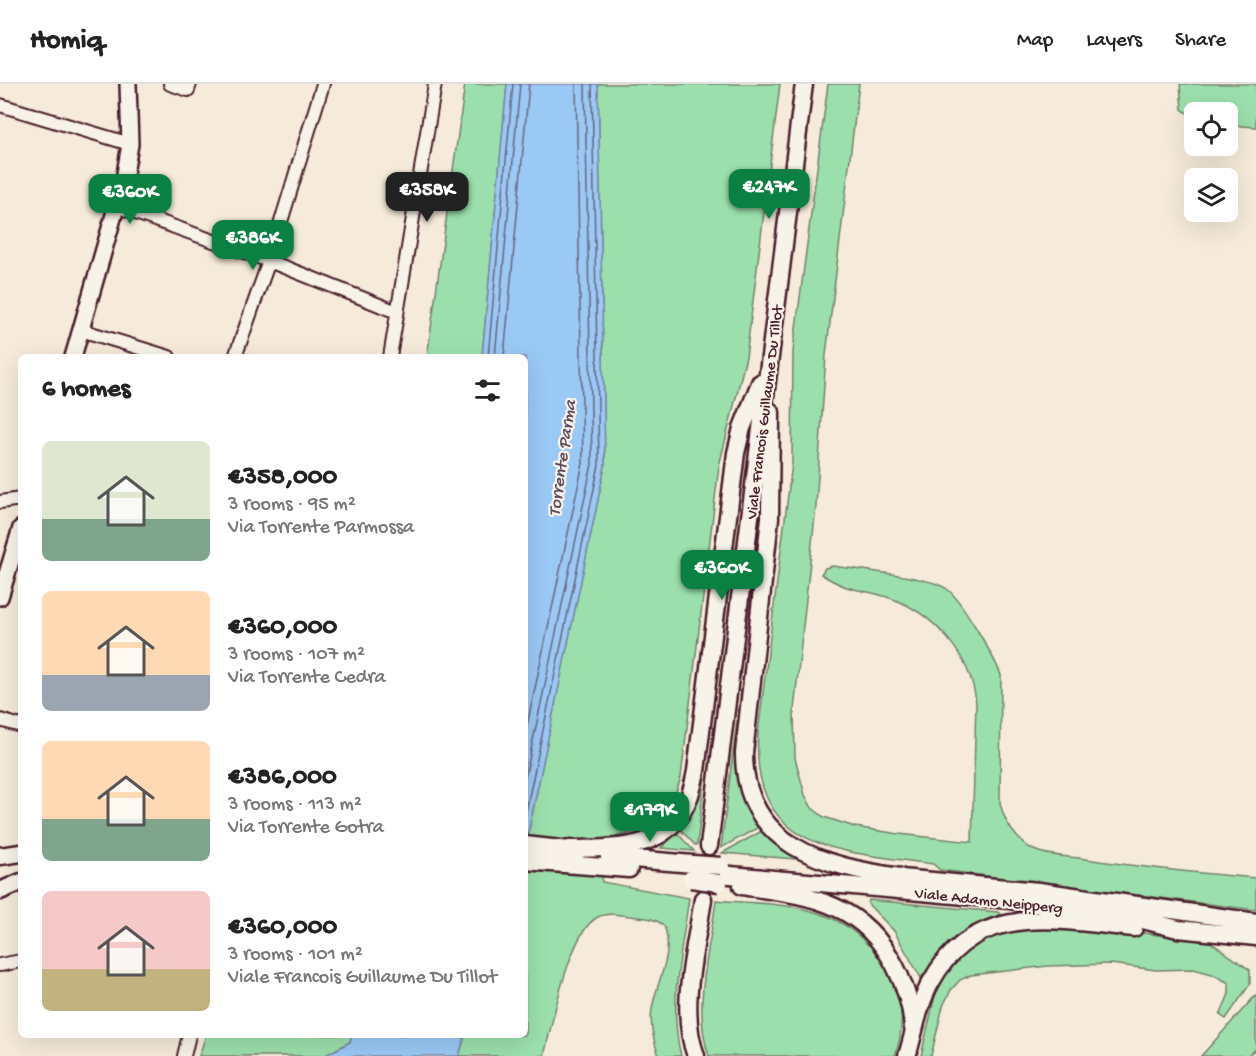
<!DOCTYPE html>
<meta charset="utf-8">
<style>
:root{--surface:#fff;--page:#f6f6f6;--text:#222;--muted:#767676;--line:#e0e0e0;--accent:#0b8043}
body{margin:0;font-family:"Gochi Hand",sans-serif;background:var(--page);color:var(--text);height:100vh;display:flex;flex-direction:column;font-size:22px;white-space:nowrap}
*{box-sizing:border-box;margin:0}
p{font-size:20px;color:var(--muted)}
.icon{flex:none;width:33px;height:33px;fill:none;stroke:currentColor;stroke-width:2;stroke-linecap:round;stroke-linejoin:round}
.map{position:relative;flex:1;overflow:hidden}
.sheet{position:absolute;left:18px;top:270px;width:510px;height:684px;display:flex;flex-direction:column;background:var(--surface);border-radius:9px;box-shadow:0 6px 24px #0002}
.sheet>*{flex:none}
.buttons{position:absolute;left:1184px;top:18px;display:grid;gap:12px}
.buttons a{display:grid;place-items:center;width:54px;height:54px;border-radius:9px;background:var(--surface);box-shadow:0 6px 24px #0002;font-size:30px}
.price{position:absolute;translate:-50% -51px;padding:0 14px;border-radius:12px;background:var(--accent);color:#fff;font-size:20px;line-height:39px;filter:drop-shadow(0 2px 3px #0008)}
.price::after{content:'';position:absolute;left:50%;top:36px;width:18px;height:14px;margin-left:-9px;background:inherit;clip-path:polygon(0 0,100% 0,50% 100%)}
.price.current{background:#222;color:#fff}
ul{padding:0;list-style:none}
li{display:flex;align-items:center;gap:18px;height:150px;padding:0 24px}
li span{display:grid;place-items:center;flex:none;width:168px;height:120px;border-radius:9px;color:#555}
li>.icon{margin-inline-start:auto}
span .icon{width:72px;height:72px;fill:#fffc;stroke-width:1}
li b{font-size:26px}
h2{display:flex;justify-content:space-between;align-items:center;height:72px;padding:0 24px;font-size:26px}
header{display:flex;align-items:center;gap:36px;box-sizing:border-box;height:84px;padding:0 30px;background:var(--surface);border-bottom:2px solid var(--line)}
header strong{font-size:28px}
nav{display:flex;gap:33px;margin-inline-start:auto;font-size:21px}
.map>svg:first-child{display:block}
</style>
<header>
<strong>Homiq</strong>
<nav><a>Map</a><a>Layers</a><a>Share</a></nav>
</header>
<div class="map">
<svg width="1256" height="972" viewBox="0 0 1256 972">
<rect width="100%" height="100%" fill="#f6ebda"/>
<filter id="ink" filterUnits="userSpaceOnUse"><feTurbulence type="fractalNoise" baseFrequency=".0167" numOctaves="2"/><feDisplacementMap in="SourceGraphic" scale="12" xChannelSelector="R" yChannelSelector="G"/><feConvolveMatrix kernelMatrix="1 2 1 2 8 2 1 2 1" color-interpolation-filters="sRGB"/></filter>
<g filter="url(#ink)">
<path fill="#9be0ac" stroke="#72806c" stroke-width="1.5" d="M465,0H507L482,273H427Z
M598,0H780L746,273L719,382L681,693C669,735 647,749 606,754L602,798L689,814C682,865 668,921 681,972H659C654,958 649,941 652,925C656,898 675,870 664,842C655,833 642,834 630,832C620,831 607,828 598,833C569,847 552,941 544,972H459L465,951H525V764L605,382Z
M828,0H859L826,271L816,422L794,626L795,674L805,711L812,724L824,733L855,743L899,750L972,758L976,619C972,573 934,529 890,514C861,504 850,509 821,490L825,484L833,482C858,486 930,492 947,505C961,515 994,573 1001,591L1000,719C1004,737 1016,757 1034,766C1046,772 1065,772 1079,774C1137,783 1197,789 1256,794V826L940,786L933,780C843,767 750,770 758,649L792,379L793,267Z
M1180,0H1256V43L1227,41V28H1194V34L1182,25Z
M737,636C734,675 734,711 759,743L721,764Z
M706,682L697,761H695L680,745L699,715Z
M762,747L777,762L796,775L722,769Z
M677,749L693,766L694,767L661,764Z
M716,816C770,821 830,817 868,861L872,858C897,893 910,930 895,972H709C692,924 710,866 716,816Z
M869,816L998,828L1001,830L970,845L952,858L921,894L894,847L868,820Z
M1046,844L1143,849L1210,858L1250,886V900L1226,935L1220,931L1229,910V899L1212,890L1194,885L1156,886L1111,880L1048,882L971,891L960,896L951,906L943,922L931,972H921L937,903L957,873L981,856L1003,847Z
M1256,911V965L1247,972H1201Z
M206,951H352L350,958L324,972H199Z"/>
<path fill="#9ac9f6" stroke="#7a85a5" stroke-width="1.5" d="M507,0H598L605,382L525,764V273H482Z
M352,951H465L459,972H324L350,958Z"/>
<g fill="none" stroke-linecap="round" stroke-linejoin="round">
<path stroke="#6a637c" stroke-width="1.5" d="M488,273L513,0
M495,273L520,0
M504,273L529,0
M525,651L583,379L576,0
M525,694L592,380L585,0
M525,732L599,381L592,0"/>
<defs>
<path id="minor" d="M170,0L188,6L190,0
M0,21L130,60
M119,123L269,177L397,228
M81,246L169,273
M235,273L269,177L323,0
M390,273L435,0
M0,418L21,415
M0,636L21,642
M0,881L21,877
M184,972L189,951"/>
<path id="tertiary" d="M73,273L124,96L130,60L128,0
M0,513L21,444"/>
<path id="secondary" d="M771,328L770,434L744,669C744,763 825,782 900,793
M525,761L578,767
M709,762L804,0
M569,765C635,764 683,764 696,687L736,369L742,344L760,299
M0,772L21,769
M609,773L693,780
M525,777L629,785
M719,790L1010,816L1139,835L1178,845L1256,853
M891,793L1039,807L1256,838
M742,802C808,812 861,816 895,882C904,900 912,923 913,944
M0,807L21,798
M696,972C678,924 696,864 703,815
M907,972C915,947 918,921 931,898C975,816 1058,837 1134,844"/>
</defs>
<use href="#minor" stroke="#4a1f2b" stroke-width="16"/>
<use href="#tertiary" stroke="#4a1f2b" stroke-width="20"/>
<use href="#secondary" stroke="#4a1f2b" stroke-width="21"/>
<use href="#minor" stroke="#f7f3e8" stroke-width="12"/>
<use href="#tertiary" stroke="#f7f3e8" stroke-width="15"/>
<use href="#secondary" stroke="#f7f3e8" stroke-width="16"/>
<defs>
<path id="secondary-bridge" d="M693,780L721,782
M691,795L719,799"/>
</defs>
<use href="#secondary-bridge" stroke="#4a1f2b" stroke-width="21" stroke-linecap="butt"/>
<use href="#secondary-bridge" stroke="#f7f3e8" stroke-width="16"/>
</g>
</g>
<g text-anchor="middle" stroke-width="4.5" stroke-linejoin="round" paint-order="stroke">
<g font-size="16" fill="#4a1f2b" stroke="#f7f3e8">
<text transform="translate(763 328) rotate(-83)" y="6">Viale Francois Guillaume Du Tillot</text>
<text transform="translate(989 815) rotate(6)" y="6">Viale Adamo Neipperg</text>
</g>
<g font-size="18" font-style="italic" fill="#5e4a5e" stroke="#f7f3e8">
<text transform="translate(561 374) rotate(-82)" y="6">Torrente Parma</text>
</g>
</g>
</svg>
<div class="buttons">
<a><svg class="icon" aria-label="locate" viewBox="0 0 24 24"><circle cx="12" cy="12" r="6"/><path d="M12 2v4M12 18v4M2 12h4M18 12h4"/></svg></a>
<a><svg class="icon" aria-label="layers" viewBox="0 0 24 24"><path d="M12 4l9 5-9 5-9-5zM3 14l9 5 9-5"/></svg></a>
</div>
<b class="price" style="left:769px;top:136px">€247K</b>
<b class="price current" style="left:427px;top:139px">€358K</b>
<b class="price" style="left:130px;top:141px">€360K</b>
<b class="price" style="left:253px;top:187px">€386K</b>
<b class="price" style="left:722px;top:517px">€360K</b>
<b class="price" style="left:650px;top:759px">€179K</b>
<section class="sheet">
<h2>6 homes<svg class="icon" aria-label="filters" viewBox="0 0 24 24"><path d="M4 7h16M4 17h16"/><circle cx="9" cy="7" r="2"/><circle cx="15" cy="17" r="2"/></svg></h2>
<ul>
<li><span style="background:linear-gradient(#dfe7d0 65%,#7fa58c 0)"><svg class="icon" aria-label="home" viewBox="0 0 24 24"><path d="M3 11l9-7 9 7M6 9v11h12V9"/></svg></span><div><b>€358,000</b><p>3 rooms · 95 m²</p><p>Via Torrente Parmossa</p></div></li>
<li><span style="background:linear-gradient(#ffd9b3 70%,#9aa5b1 0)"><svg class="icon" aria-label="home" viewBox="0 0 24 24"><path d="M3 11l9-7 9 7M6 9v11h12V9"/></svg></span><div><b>€360,000</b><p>3 rooms · 107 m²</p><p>Via Torrente Cedra</p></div></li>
<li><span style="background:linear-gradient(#ffd9b3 65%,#7fa58c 0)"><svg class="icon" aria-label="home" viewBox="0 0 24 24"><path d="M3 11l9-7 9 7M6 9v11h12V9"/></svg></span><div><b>€386,000</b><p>3 rooms · 113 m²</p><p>Via Torrente Gotra</p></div></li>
<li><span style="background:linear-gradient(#f6c9c9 65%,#c2b280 0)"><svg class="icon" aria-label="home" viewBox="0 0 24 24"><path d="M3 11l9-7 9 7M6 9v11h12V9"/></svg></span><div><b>€360,000</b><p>3 rooms · 101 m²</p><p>Viale Francois Guillaume Du Tillot</p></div></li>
</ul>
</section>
</div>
